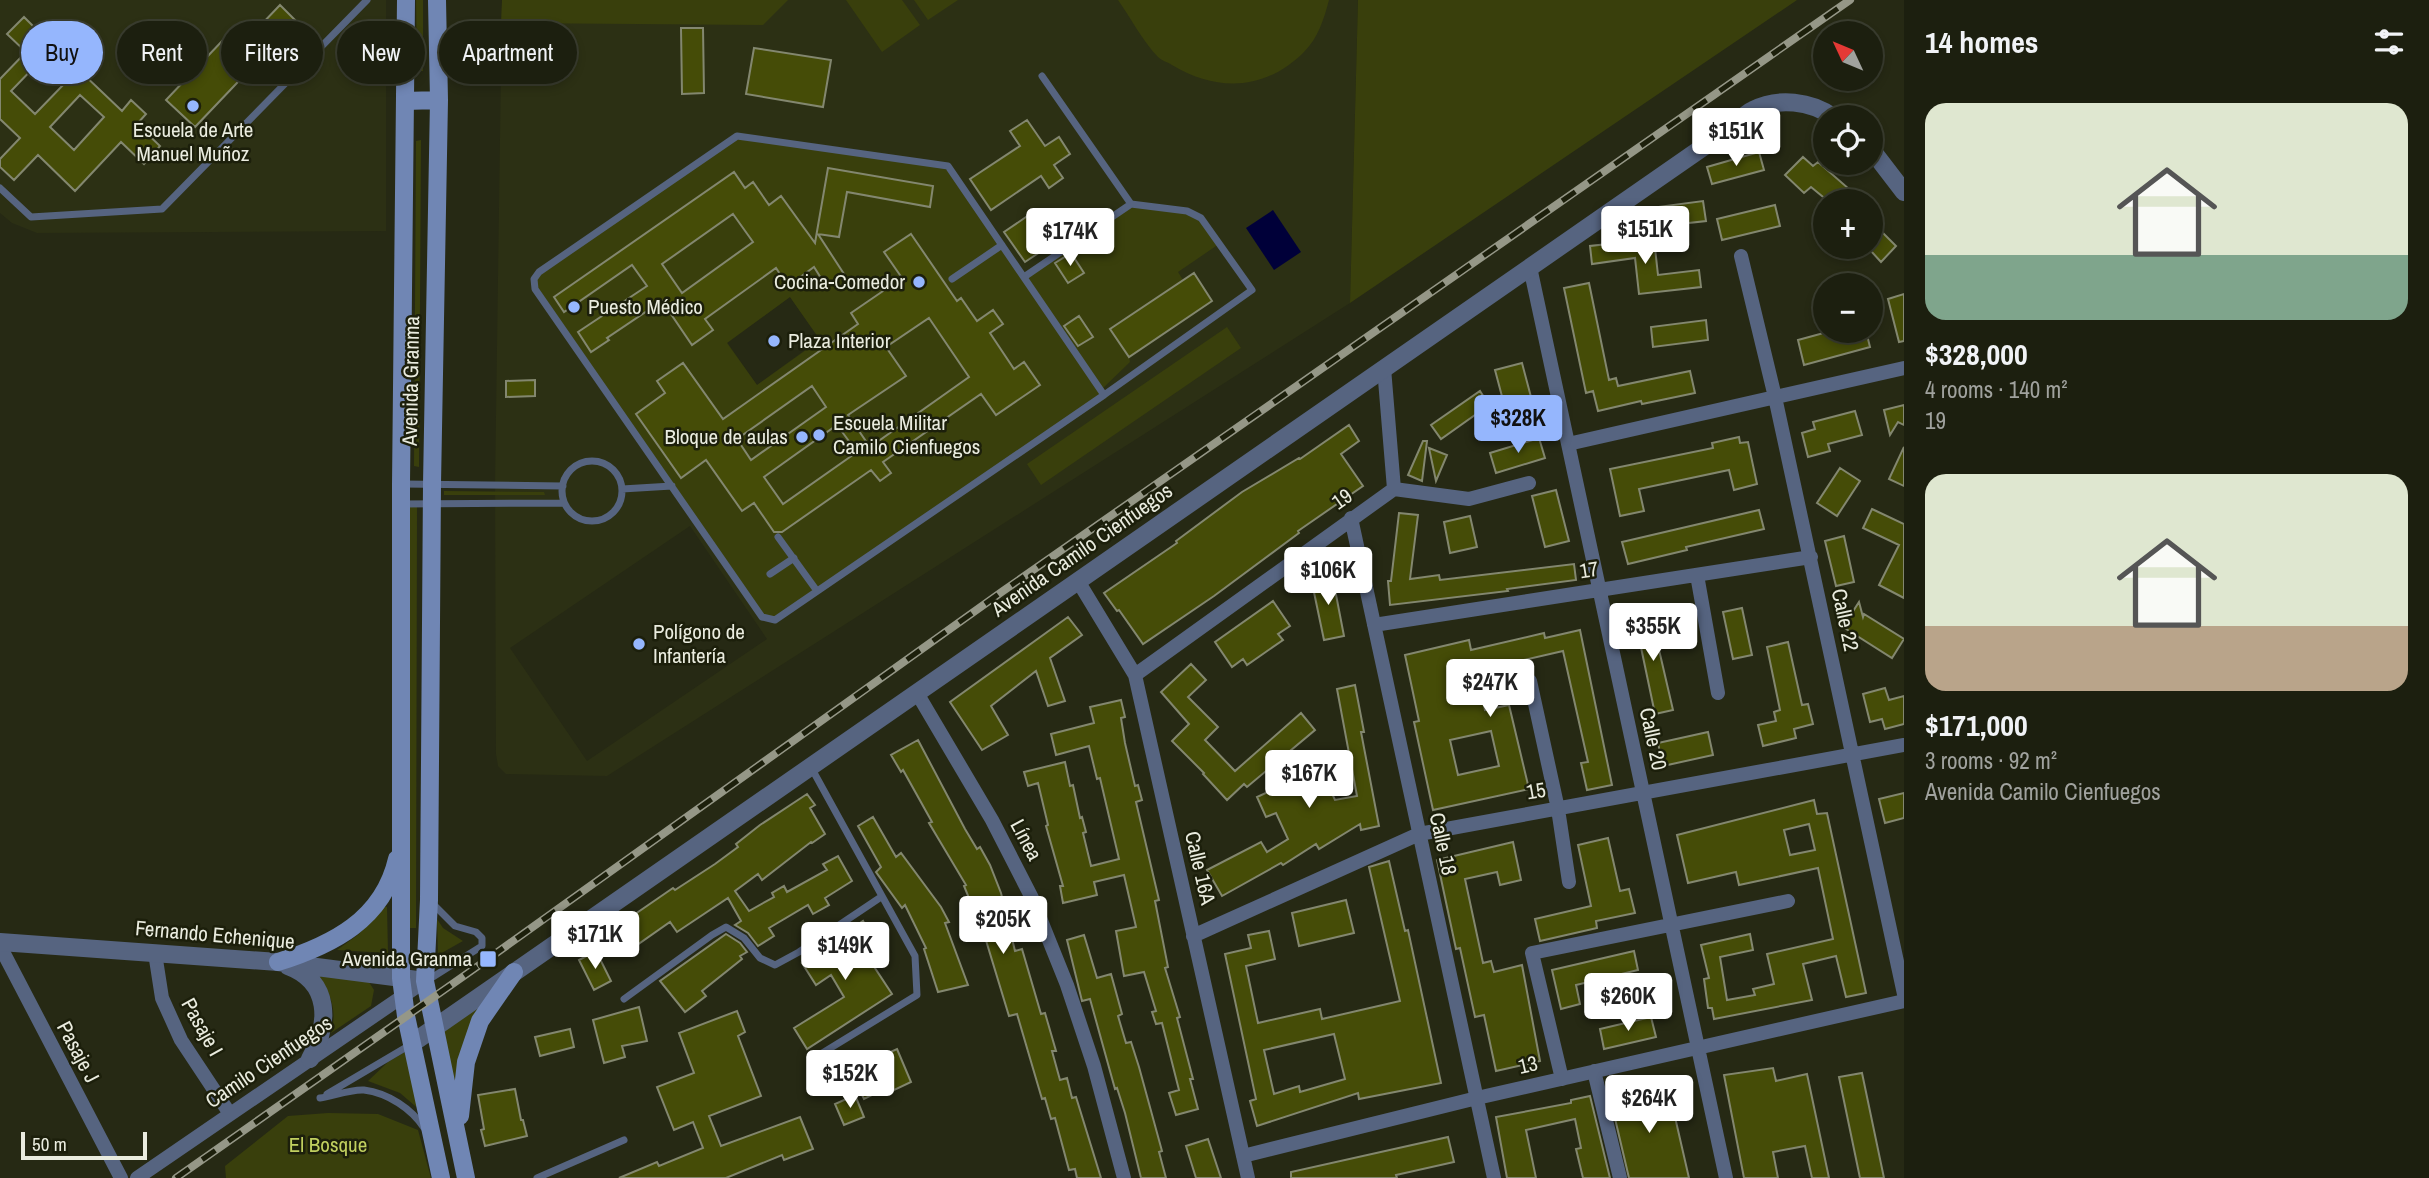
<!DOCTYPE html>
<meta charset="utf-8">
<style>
:root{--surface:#1c1f0f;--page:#252718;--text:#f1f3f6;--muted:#a0a29e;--line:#3a3d2f;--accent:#95b6fd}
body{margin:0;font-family:"Archivo Narrow",sans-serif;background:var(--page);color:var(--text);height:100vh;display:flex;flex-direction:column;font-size:26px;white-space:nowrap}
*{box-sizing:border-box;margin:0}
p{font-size:23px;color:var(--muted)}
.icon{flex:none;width:38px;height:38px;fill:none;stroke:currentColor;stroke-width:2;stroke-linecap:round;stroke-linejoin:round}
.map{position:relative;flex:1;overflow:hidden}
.sheet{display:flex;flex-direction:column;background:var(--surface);width:525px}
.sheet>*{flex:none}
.banner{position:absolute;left:21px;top:21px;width:665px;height:63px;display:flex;gap:14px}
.needle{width:46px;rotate:314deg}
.buttons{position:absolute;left:1813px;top:21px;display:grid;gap:14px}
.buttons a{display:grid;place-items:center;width:70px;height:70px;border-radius:50%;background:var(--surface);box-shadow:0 4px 10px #0003,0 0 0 2px var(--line);font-size:35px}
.scale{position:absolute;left:21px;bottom:18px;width:126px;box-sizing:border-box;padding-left:7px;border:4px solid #eaecdf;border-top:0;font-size:19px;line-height:24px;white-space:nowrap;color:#eaecdf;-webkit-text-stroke:5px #1c1f0b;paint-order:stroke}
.price{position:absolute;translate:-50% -60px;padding:0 16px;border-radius:7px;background:#fff;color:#222;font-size:23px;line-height:46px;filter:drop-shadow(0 2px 4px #0008)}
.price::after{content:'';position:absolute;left:50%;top:42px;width:21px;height:16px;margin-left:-10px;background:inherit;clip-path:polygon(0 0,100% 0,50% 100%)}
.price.active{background:var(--accent);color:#111}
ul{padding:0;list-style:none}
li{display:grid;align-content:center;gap:14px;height:371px;padding:0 21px}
li span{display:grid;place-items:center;height:217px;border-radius:21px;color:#555}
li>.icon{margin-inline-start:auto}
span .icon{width:126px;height:126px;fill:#fffc;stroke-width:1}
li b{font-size:30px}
h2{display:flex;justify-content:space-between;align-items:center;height:84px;padding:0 21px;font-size:30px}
.chip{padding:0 24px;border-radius:32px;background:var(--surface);box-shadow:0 4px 10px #0003,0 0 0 2px var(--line);font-size:24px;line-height:63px}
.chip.active{background:var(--accent);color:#111}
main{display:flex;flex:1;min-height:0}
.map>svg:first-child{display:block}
</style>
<main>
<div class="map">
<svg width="1904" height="1178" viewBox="0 0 1904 1178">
<rect width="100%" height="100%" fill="#262914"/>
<path fill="#2c3014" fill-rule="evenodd" d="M0,0H386V231L37,233L12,223L0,213Z
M502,0H1358L1350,303L607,776L506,774L498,766L496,754L495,485ZM790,297L820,339L757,385L727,342ZM690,526L767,639L587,761L510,648Z"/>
<path fill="#393f0c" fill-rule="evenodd" d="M416,0H423V71H417Z
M502,0H788L763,25L501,23Z
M846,0H902L920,25L882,52Z
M914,0H958L928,20Z
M1118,0H1329C1324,19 1318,38 1304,52C1265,91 1217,92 1172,65C1168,62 1162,61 1158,57C1144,43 1130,17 1118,0Z
M1358,0H1797L1350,303Z
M737,136L948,166L1024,276L1131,204L1187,211L1201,218L1219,244L1178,272L1183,280L1129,357L1130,362L1101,390L1109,396L775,620L762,617L535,289L539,272ZM790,297L820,340L757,385L727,343Z
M421,140L419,467L414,466L416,141Z
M1227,327L1241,348L1041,485L1027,464Z
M444,491L544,492L545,495H444Z
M409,507H417L416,928H409Z
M383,906L387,907L388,953L337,950L359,934Z
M437,919L443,928L463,941L438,955Z
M316,973L367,979L374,990L371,1006L331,1033C338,1009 330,992 316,973Z
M486,995C467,1027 461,1053 454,1089L441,1025Z
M405,1052L421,1111L400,1093L368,1081L388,1062Z
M328,1113L378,1114L418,1130L431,1178H226L225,1166L288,1116Z"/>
<path fill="#000039" d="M1273,210L1301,252L1274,270L1246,228Z"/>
<path fill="#454c07" stroke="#83876f" stroke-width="2" fill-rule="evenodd" d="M280,5L305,30L264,73L255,64L195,127L166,100L225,38L237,50Z
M24,17L42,35L53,24L69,40L59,51L122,111L131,100L146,114L137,124L160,146L144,164L121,142L75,191L38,155L14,180L0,167V159L20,138L0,119V79L26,52L7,34ZM42,59L66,82L35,114L11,91ZM80,95L104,117L74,150L50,127Z
M681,28H703L704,93L682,94Z
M754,48L831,60L823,107L746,94Z
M1027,120L1045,146L1059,137L1070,154L1054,165L1063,178L1049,188L1041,176L991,210L970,179L1020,146L1010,131Z
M1759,152L1764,170L1712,184L1707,167Z
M1803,157L1813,166L1818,162L1849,189L1838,201H1828L1811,187L1804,193L1785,175Z
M828,168L933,186L930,207L847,192L839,237L818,234L844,274L826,286L814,267L788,286L776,268L705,319L713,330L692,345L662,301L607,338L609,340L591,352L578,332L647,286L632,265L564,312L554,297L734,172L745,188L753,182L769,205L781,196L815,243ZM733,214L753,242L682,293L662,264Z
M1703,201L1706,221L1653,227L1650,208Z
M1775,205L1780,226L1722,240L1717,219Z
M1032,213L1052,244L1025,262L1004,232Z
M1871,221L1896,246L1881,262L1871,251Z
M911,234L957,301L961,298L977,321L993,310L1003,324L990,333L1014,369L1024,362L1040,385L996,415L981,394L883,462L891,473L880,481L871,470L782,532H774L754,503L742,511L706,460L681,478L636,414L665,393L657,381L683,363L723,419L858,324L851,313L902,278L884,252ZM929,318L969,377L870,447L848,415L906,376L886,347ZM812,386L826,407L751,460L737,439ZM837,425L857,452L783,504L764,477Z
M1654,239L1658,275L1699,270L1701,287L1639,294L1635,258L1592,264L1590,246Z
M1071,253L1084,273L1068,283L1055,263Z
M1194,273L1212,301L1129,357L1110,329Z
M1589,283L1609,380L1616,378L1618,386L1690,371L1695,393L1642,404L1641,401L1598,411L1593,391L1586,393L1564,288Z
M1904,294V341L1899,342L1888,299Z
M1079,316L1093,337L1078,346L1064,326Z
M1706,320L1708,340L1653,347L1651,327Z
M1831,331H1866L1870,347L1804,365L1798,340Z
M1522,363L1535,412L1508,419L1495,370Z
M535,380V396L506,397V381Z
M1480,391L1489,405L1441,439L1431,425Z
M1904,405V425L1898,422L1890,435L1884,410Z
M1855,411L1862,435L1828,444L1830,451L1808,457L1802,433L1815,429L1813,422Z
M1349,425L1359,441L1341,454L1363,486L1298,531L1299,533L1214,596L1143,644L1119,610L1117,611L1104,593L1177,543L1176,541L1242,492L1299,458L1300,459Z
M1739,437L1740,443L1748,442L1757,484L1734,490L1729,470L1639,489L1644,511L1620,516L1610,469L1713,448L1712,443Z
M1539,438L1545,458L1496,473L1490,453Z
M1423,441H1427L1422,481L1408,475Z
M1904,447V486L1889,479Z
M1429,448L1447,455L1436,481Z
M1840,468L1860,481L1837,516L1817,503Z
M1556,490L1569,541L1545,547L1532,496Z
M1872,509L1904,524V598L1879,585L1899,545L1863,528Z
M1759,510L1764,529L1686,547L1687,550L1628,564L1622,542Z
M1399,513L1418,515L1410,579L1439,575L1440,580L1574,564L1576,580L1507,589L1508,591L1390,605L1388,581H1391Z
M1470,516L1477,547L1450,553L1444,522Z
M1844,536L1854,582L1836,586L1825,541Z
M1332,574L1344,636L1324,640L1311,578Z
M1273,601L1290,626L1278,634L1283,640L1247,665L1243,659L1232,667L1215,642Z
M1859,602L1863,617L1864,614L1904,639L1892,658L1843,627Z
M1742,608L1752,655L1733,659L1723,612Z
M1650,611L1673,710L1655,714L1634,614Z
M1068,617L1082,635L1050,658L1065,701L1048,706L1036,671L991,706L1008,735L982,750L950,702Z
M1580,630L1612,785L1587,790L1581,763L1588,762L1563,651L1476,671L1485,710L1509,705L1529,789L1433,810L1414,722L1419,721L1405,655L1469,640L1471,650L1544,633L1545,638ZM1491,731L1499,766L1458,775L1450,740Z
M1788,642L1802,705L1808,704L1813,724L1794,729L1796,738L1763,746L1758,725L1776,721L1774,712L1780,710L1767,647Z
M1191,664L1206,680L1188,697L1218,727L1205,740L1235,771L1301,713L1315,730L1247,787L1244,784L1227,800L1203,774L1204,773L1172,741L1189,724L1161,692Z
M1355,685L1364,732H1361L1379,826L1361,830L1360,824L1319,849L1316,844L1283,865L1281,863L1222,896L1207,870L1261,842L1267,852L1288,839L1276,813L1266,817L1257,797L1320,768L1335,800L1357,796L1337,689Z
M1885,688L1889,700L1904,696V724L1885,729L1882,719L1870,722L1863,694Z
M1121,700L1125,717L1121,718L1125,743L1135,786L1138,785L1142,800L1136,802L1159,900L1155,901L1168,967L1165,968L1180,1017L1177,1018L1193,1079H1190L1198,1109L1176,1115L1169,1093L1179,1090L1162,1023L1156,1024L1152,1012L1156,1011L1144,972L1124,976L1116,931L1136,927L1124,875L1094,882L1097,895L1063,903L1060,886H1063L1046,826L1048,825L1038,783L1028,786L1024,772L1065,762L1070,786L1073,785L1080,818L1082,817L1086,832L1083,833L1091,866L1119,859L1100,778L1097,779L1089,746L1056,755L1051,734L1094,723L1090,707Z
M1708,732L1713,755L1663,766L1658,743Z
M918,740L965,829L977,849L980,847L990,865L1001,893L1015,951L1022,949L1041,1014L1045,1013L1056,1051H1052L1060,1080L1067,1078L1072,1098L1076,1097L1101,1178H1077L1075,1169L1069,1170L1055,1118L1051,1119L1045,1098L1042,1099L1017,1014L1009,1016L981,924L976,925L972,911L974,910L964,886L966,885L929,823L932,822L903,770L901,772L891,755Z
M1904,793V818L1885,823L1879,799Z
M807,794L815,805L810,808L825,834L812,843L811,842L762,880L758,874L735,891L749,911L774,897L772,893L784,886L787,892L827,870L823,864L838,856L852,881L825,898L829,905L813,914L808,905L769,928L774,936L758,946L748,933L735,925L741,921L728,898L677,932L670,922L627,952L612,930L673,888L675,890L715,864L738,847L736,844L760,825Z
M1814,800L1817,814L1827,813L1866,993L1846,997L1836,956L1803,964L1812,1000L1714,1019L1712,1008H1708L1704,979L1709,978L1701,945L1750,934L1753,950L1720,957L1727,1000L1755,995L1753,989L1774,984L1767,954L1833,939L1818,868L1739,885L1736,872L1688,883L1677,835ZM1809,824L1815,850L1790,855L1784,830Z
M873,817L896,857L901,853L941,907L949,922L945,923L968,985L938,992L924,949L926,948L905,905L902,908L876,872L881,867L858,826Z
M1608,838L1620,891L1629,889L1635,913L1596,921L1597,928L1540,941L1535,919L1591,906L1578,845Z
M1513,842L1521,880L1500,885L1497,872L1465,879L1483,963L1491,961L1494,972L1522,965L1540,1061L1496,1071L1484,1015L1475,1017L1460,948L1456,949L1437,860Z
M1389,861L1405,931L1408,930L1441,1083L1359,1099L1358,1093L1257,1126L1250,1101L1256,1099L1225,954L1251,948L1248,935L1269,931L1275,959L1246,966L1258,1023L1320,1009L1322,1019L1400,1001L1369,867ZM1334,1034L1345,1079L1300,1092L1299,1086L1274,1094L1264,1050Z
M1346,900L1354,933L1299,946L1292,913Z
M863,921L883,955L871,962L892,994L807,1049L794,1028L844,997L831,975L816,985L802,963Z
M726,934L740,943L747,952L740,956L742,959L702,991L706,996L685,1012L660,981Z
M1084,935L1097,978L1111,974L1122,1014L1118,1016L1126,1043L1131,1042L1139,1067L1162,1151L1159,1152L1166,1178H1141L1125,1113L1117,1088L1115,1089L1090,999L1082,1001L1067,940Z
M596,951L611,981L594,990L579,960Z
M1634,951L1638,970L1576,985L1580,1004L1561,1009L1552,970Z
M639,1007L647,1041L622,1046L625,1057L604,1063L593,1020Z
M737,1011L745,1032L738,1036L761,1096L709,1116L721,1146L800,1117L813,1149L784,1160L782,1155L726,1178H619L657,1162L659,1166L703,1148L693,1122L674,1130L657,1087L694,1073L679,1033Z
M1651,1017L1656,1037L1604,1049L1600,1029Z
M570,1029L574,1047L540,1056L535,1037Z
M897,1049L911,1082L890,1092L888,1087L864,1099L848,1067L866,1058L868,1062Z
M1773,1068L1776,1081L1807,1074L1829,1178H1812L1805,1146L1773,1152L1778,1178H1744L1724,1075Z
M1862,1073L1884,1178H1860L1839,1077Z
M1635,1087L1637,1098L1669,1091L1689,1178H1629L1609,1093Z
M515,1089L521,1120H523L527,1136L485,1146L481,1130L484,1129L478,1095Z
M855,1095L864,1117L844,1125L835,1104Z
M1590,1096L1610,1178H1583L1576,1149L1581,1148L1575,1119L1526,1130L1536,1178H1507L1496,1117L1571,1103V1100Z
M1448,1137L1454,1162L1396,1175L1397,1178H1291V1172Z
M1208,1139L1221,1178H1196L1186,1146Z"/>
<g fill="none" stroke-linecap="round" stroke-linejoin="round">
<path stroke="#566480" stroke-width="7" d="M1042,76L1131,204
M737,136L948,166L1104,395L775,620L762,617L535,289L534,279L539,272Z
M0,188L31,217L162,209L367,0
M1024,277L1131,204L1187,211L1201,218L1252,290L1104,395
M952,279L1002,245
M562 491a30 30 0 1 1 60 0a30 30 0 1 1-60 0Z
M403,484L563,486
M622,489L672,486
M402,504L564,503
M778,537L817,591
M770,574L794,558
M428,980L482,946V938L476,932L455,926L432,903
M624,999L712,935L726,927L744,938L760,958L775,965L799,952L881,897
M811,1060L917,995L915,956L812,769
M327,1094L410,1045
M320,1098C333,1096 351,1089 364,1090C388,1093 412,1109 424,1128
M537,1178L624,1140"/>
<path stroke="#566480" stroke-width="14" d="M1741,256L1775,397L1904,994
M1530,267L1726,1178
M1384,368L1394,489
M1568,444L1904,368
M1351,518L1494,1178
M1697,575L1718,693
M1078,581L1135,675L1248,1178
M1374,625L1811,557
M1135,675L1394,489L1469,499L1529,483
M1530,681L1558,809L1569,882
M917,693L992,820L1032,898L1067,985L1094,1066L1124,1178
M1193,936L1419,834L1904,745
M0,946L121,1178
M155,953L162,998L181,1040L230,1114
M1594,1071L1620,1178
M1562,1079L1532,953L1788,901
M1243,1156L1477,1098L1904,1001
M137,1178L425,981"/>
<path stroke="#566480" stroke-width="18" d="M1871,149L1904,192
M0,942L278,962L425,981
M288,966C331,982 330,1024 310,1059
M414,1042L1735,125C1740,120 1746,113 1753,110C1778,97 1811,101 1833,117"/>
<path stroke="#7086b4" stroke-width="18" d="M406,0L401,484V978L406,1016L441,1178
M437,0L439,100L432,484L429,900L425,981L466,1178
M405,101L439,100
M278,962C332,945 383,920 397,859
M460,1116L466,1062L480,1021L514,972"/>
<defs>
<path id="rail" d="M176,1178L488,959L1003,591L1850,0"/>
</defs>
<use href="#rail" stroke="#959787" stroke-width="8"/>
<use href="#rail" stroke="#1c1f0b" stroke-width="5" stroke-dasharray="16" stroke-linecap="butt"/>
</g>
<g fill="#95b6fd" stroke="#1c1f0b" stroke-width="2.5">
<circle cx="193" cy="106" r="7"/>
<circle cx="919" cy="282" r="7"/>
<circle cx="574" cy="307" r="7"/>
<circle cx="774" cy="341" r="7"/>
<circle cx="819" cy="435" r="7"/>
<circle cx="802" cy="437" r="7"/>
<circle cx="639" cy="644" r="7"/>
<rect x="479" y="950" width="18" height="18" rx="3.5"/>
</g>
<g text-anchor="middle" stroke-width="5" stroke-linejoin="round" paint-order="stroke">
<g font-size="21" fill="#eaecdf" stroke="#1c1f0b" text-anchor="start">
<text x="193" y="137" text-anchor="middle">Escuela de Arte<tspan x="193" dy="24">Manuel Muñoz</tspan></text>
<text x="905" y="289" text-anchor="end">Cocina-Comedor</text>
<text x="588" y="314">Puesto Médico</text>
<text x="788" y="348">Plaza Interior</text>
<text x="833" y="430">Escuela Militar<tspan x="833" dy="24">Camilo Cienfuegos</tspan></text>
<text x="788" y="444" text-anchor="end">Bloque de aulas</text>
<text x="653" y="639">Polígono de<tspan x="653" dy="24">Infantería</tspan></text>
<text x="472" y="966" text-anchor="end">Avenida Granma</text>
</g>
<g font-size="21" fill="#eaecdf" stroke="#1c1f0b">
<text transform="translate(411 381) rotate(-89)" y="7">Avenida Granma</text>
<text transform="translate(1342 499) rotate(-35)" y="7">19</text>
<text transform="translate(1082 550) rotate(-35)" y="7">Avenida Camilo Cienfuegos</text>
<text transform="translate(1589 570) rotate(-9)" y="7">17</text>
<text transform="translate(1845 620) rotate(78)" y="7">Calle 22</text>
<text transform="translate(1653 739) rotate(78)" y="7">Calle 20</text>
<text transform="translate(1536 791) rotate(-10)" y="7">15</text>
<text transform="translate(1026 840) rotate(62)" y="7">Línea</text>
<text transform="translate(1443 844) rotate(78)" y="7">Calle 18</text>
<text transform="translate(1200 868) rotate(77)" y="7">Calle 16A</text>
<text transform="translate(215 935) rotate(5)" y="7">Fernando Echenique</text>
<text transform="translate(202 1027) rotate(61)" y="7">Pasaje I</text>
<text transform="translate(78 1052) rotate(62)" y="7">Pasaje J</text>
<text transform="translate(269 1062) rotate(-34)" y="7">Camilo Cienfuegos</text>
<text transform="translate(1528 1065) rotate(-13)" y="7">13</text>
</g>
<g font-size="21" fill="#c1d05f" stroke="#1c1f0b">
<text x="328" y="1152">El Bosque</text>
</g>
</g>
</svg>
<div class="buttons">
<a><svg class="needle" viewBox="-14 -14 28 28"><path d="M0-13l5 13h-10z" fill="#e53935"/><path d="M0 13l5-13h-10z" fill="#a0a29e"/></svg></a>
<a><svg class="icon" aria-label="locate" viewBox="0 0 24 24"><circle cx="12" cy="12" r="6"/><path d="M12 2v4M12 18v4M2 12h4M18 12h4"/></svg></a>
<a>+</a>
<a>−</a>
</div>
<div class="scale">50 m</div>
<b class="price" style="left:1736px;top:168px">$151K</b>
<b class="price" style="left:1645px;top:266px">$151K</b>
<b class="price" style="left:1070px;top:268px">$174K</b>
<b class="price active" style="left:1518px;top:455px">$328K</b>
<b class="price" style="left:1328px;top:607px">$106K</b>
<b class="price" style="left:1653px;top:663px">$355K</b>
<b class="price" style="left:1490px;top:719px">$247K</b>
<b class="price" style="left:1309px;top:810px">$167K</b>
<b class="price" style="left:1003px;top:956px">$205K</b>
<b class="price" style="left:595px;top:971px">$171K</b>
<b class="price" style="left:845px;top:982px">$149K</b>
<b class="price" style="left:1628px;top:1033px">$260K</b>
<b class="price" style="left:850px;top:1110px">$152K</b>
<b class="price" style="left:1649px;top:1135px">$264K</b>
<div class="banner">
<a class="chip active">Buy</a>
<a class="chip">Rent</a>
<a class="chip">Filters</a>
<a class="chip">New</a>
<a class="chip">Apartment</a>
</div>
</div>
<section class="sheet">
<h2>14 homes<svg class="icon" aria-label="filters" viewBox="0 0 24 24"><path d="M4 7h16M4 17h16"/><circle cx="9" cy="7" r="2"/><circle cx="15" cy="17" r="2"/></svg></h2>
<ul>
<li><span style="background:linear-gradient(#dfe7d0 70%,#7fa58c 0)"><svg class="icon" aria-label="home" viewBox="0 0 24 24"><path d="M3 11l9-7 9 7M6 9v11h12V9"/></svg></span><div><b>$328,000</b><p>4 rooms · 140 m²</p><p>19</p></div></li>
<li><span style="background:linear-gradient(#dfe7d0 70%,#b9a48a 0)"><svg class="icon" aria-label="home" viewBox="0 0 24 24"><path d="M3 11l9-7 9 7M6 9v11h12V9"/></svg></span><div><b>$171,000</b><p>3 rooms · 92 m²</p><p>Avenida Camilo Cienfuegos</p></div></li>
</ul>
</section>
</main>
